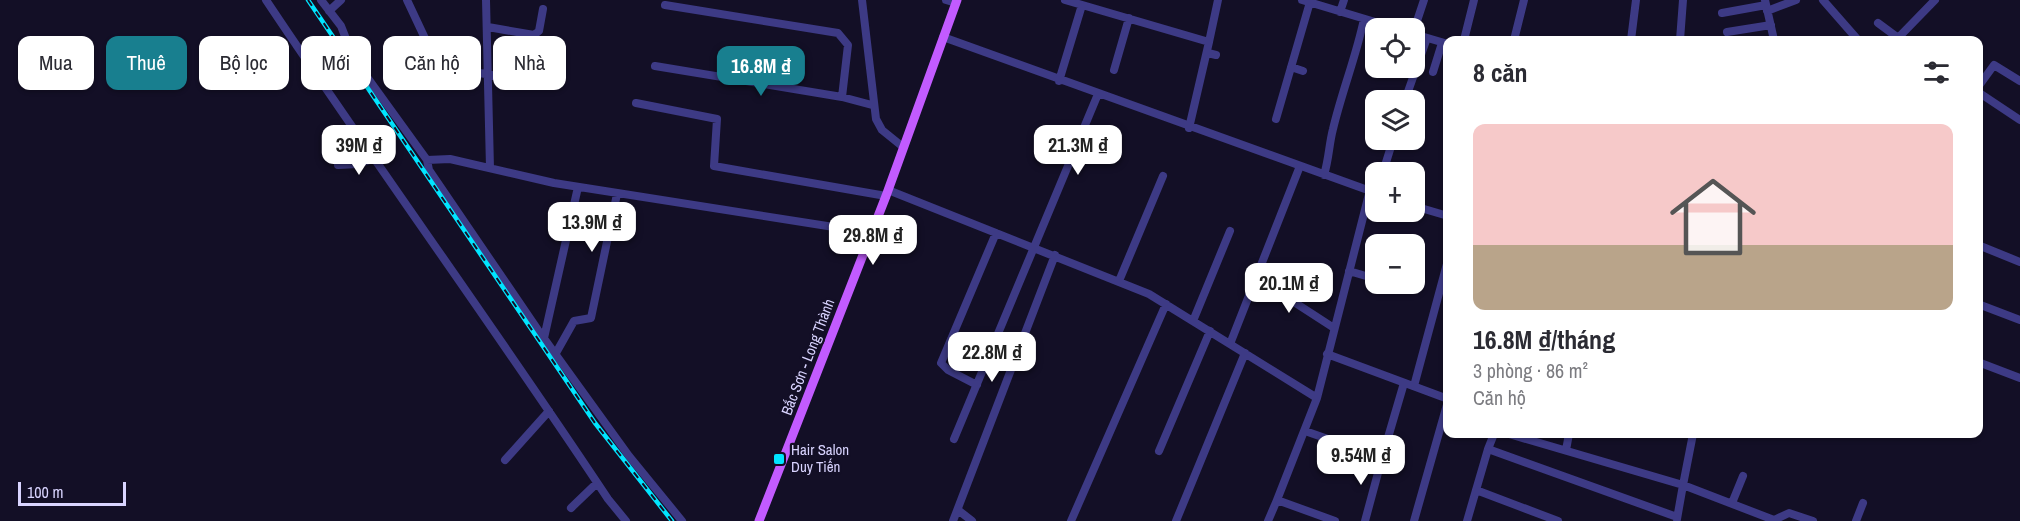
<!DOCTYPE html>
<html lang="vi">
<meta charset="utf-8">
<style>
:root{--surface:#fff;--page:#f7f7f7;--text:#2b2b33;--muted:#7c7c81;--line:#e1e1e2;--accent:#187f8f}
body{margin:0;font-family:"Archivo Narrow",sans-serif;background:var(--page);color:var(--text);height:100vh;display:flex;flex-direction:column;font-size:22px;white-space:nowrap}
*{box-sizing:border-box;margin:0}
p{font-size:20px;color:var(--muted)}
.icon{flex:none;width:33px;height:33px;fill:none;stroke:currentColor;stroke-width:2;stroke-linecap:round;stroke-linejoin:round}
.map{position:relative;flex:1;overflow:hidden}
.side{position:absolute;left:1443px;top:36px;width:540px;height:402px;display:flex;flex-direction:column;background:var(--surface);border-radius:12px;box-shadow:0 2px 4px #0004}
.side>*{flex:none}
.guide{position:absolute;left:18px;top:36px;width:570px;height:54px;display:flex;gap:12px}
.fabs{position:absolute;left:1365px;top:18px;display:grid;gap:12px}
.fabs a{display:grid;place-items:center;width:60px;height:60px;border-radius:12px;background:var(--surface);box-shadow:0 2px 4px #0004;font-size:30px}
.scale{position:absolute;left:18px;bottom:15px;width:108px;box-sizing:border-box;padding-left:6px;border:3px solid #d9d4ff;border-top:0;font-size:16px;line-height:21px;white-space:nowrap;color:#d9d4ff;-webkit-text-stroke:4px #130f26;paint-order:stroke}
.price{position:absolute;translate:-50% -51px;padding:0 14px;border-radius:12px;background:#fff;color:#222;font-size:20px;line-height:39px;filter:drop-shadow(0 2px 3px #0008)}
.price::after{content:'';position:absolute;left:50%;top:36px;width:18px;height:14px;margin-left:-9px;background:inherit;clip-path:polygon(0 0,100% 0,50% 100%)}
.price.current{background:var(--accent);color:#fff}
ul{padding:0;list-style:none}
li{display:grid;align-content:center;gap:12px;height:318px;padding:0 30px}
li+li{border-top:2px solid var(--line)}
li span{display:grid;place-items:center;height:186px;border-radius:12px;color:#555}
li>.icon{margin-inline-start:auto}
span .icon{width:108px;height:108px;fill:#fffc;stroke-width:1}
li b{font-size:26px}
h2{display:flex;justify-content:space-between;align-items:center;height:72px;padding:0 30px;font-size:26px}
.pill{padding:0 21px;border-radius:12px;background:var(--surface);box-shadow:0 2px 4px #0004;font-size:21px;line-height:54px}
.pill.current{background:var(--accent);color:#fff}
.map>svg:first-child{display:block}
</style>
<div class="map">
<svg width="2020" height="521" viewBox="0 0 2020 521">
<rect width="100%" height="100%" fill="#130f26"/>
<g fill="none" stroke-linecap="round" stroke-linejoin="round">
<path stroke="#3d3a85" stroke-width="8" d="M266,0C378,168 497,331 608,499L626,521
M321,0L341,26L354,59L427,160
M407,0L438,66L533,82
M486,0L490,168
M862,0L876,119L882,130L903,147
M946,0L956,3
M1065,0L1209,42L1218,0
M1302,0L1395,28
M1765,0L1774,40
M1823,0L1858,40
M665,5L838,33L848,45L842,97
M329,11L341,0
M1767,11L1796,0
M1340,12L1344,0
M1722,13L1766,5
M1878,23L1901,40
M488,27L534,35L539,31L543,9
M1414,30L1424,0
M1727,32L1771,25
M1414,34L1448,44
M943,37L1376,193
M1898,38L1935,0
M1464,40L1474,0
M1514,40L1524,0
M1631,40L1636,0
M1680,40L1683,0
M1208,53L1216,55
M655,66L842,97L872,105
M1291,67L1303,71
M1114,70L1129,18
M1433,72L1442,43
M1059,81L1082,5
M1978,87L1994,65L2020,81
M1978,92L2020,120
M1405,100L1427,38
M636,103L717,119L714,166L886,196
M1276,119L1310,2
M1189,128L1209,42
M338,165L358,164L375,158
M1383,172L1393,140
M1324,175C1329,159 1329,144 1333,129C1342,91 1356,57 1364,19
M888,190L1149,294L1317,398L1277,500L1335,521
M1414,206L1448,216
M1978,245L2020,262
M1349,271L1376,279
M1257,278L1334,328
M1119,281L1163,176
M1392,284L1396,285
M1978,304L2020,320
M1193,321L1230,231
M544,338L578,187
M1230,344L1300,166
M556,353L574,321L591,318L617,194
M1327,354L1448,399
M1978,362L2020,378
M977,385L948,370L941,363L996,233
M1414,386L1448,260
M1317,398L1370,190
M1305,431L1382,458L1404,383
M1509,434L1683,485L1693,434
M954,439L1098,94
M1488,449L1494,434
M1566,450L1569,434
M1159,451L1210,331
M505,460L549,411
M1476,490L1558,521
M1732,503L1743,476
M571,508L597,483
M958,510L972,521
M1677,519L1683,485L1774,520L1789,513L1813,521
M682,521L629,456L538,330L429,170L427,160L450,159L554,183L872,233
M953,521L1055,255
M1071,521L1166,304
M1176,521L1245,353
M1268,521L1277,500
M1365,521L1382,458
M1414,521L1448,401
M1467,521L1488,449L1677,517
M1856,521L1863,503"/>
<path stroke="#c25bff" stroke-width="9" d="M759,521L886,196L957,0"/>
<defs>
<path id="rail" d="M308,0L595,423L672,521"/>
</defs>
<use href="#rail" stroke="#00e5ff" stroke-width="4.5"/>
<use href="#rail" stroke="#130f26" stroke-width="2" stroke-dasharray="7" stroke-linecap="butt"/>
</g>
<rect fill="#00e5ff" stroke="#130f26" stroke-width="2" x="773" y="453" width="12" height="12" rx="3"/>
<g text-anchor="middle" stroke-width="4.5" stroke-linejoin="round" paint-order="stroke">
<g font-size="15" fill="#d9d4ff" stroke="#130f26">
<text transform="translate(808 357) rotate(-69)" y="5">Bắc Sơn - Long Thành</text>
</g>
<g font-size="15" fill="#d9d4ff" stroke="#130f26" text-anchor="start">
<text x="791" y="455">Hair Salon<tspan x="791" dy="17">Duy Tiến</tspan></text>
</g>
</g>
</svg>
<div class="fabs">
<a><svg class="icon" aria-label="locate" viewBox="0 0 24 24"><circle cx="12" cy="12" r="6"/><path d="M12 2v4M12 18v4M2 12h4M18 12h4"/></svg></a>
<a><svg class="icon" aria-label="layers" viewBox="0 0 24 24"><path d="M12 4l9 5-9 5-9-5zM3 14l9 5 9-5"/></svg></a>
<a>+</a>
<a>−</a>
</div>
<div class="scale">100 m</div>
<b class="price current" style="left:761px;top:97px">16.8M ₫</b>
<b class="price" style="left:359px;top:176px">39M ₫</b>
<b class="price" style="left:1078px;top:176px">21.3M ₫</b>
<b class="price" style="left:592px;top:253px">13.9M ₫</b>
<b class="price" style="left:873px;top:266px">29.8M ₫</b>
<b class="price" style="left:1289px;top:314px">20.1M ₫</b>
<b class="price" style="left:992px;top:383px">22.8M ₫</b>
<b class="price" style="left:1361px;top:486px">9.54M ₫</b>
<div class="guide">
<a class="pill">Mua</a>
<a class="pill current">Thuê</a>
<a class="pill">Bộ lọc</a>
<a class="pill">Mới</a>
<a class="pill">Căn hộ</a>
<a class="pill">Nhà</a>
</div>
<section class="side">
<h2>8 căn<svg class="icon" aria-label="filters" viewBox="0 0 24 24"><path d="M4 7h16M4 17h16"/><circle cx="9" cy="7" r="2"/><circle cx="15" cy="17" r="2"/></svg></h2>
<ul>
<li><span style="background:linear-gradient(#f6c9c9 65%,#b9a48a 0)"><svg class="icon" aria-label="home" viewBox="0 0 24 24"><path d="M3 11l9-7 9 7M6 9v11h12V9"/></svg></span><div><b>16.8M ₫/tháng</b><p>3 phòng · 86 m²</p><p>Căn hộ</p></div></li>
</ul>
</section>
</div>
